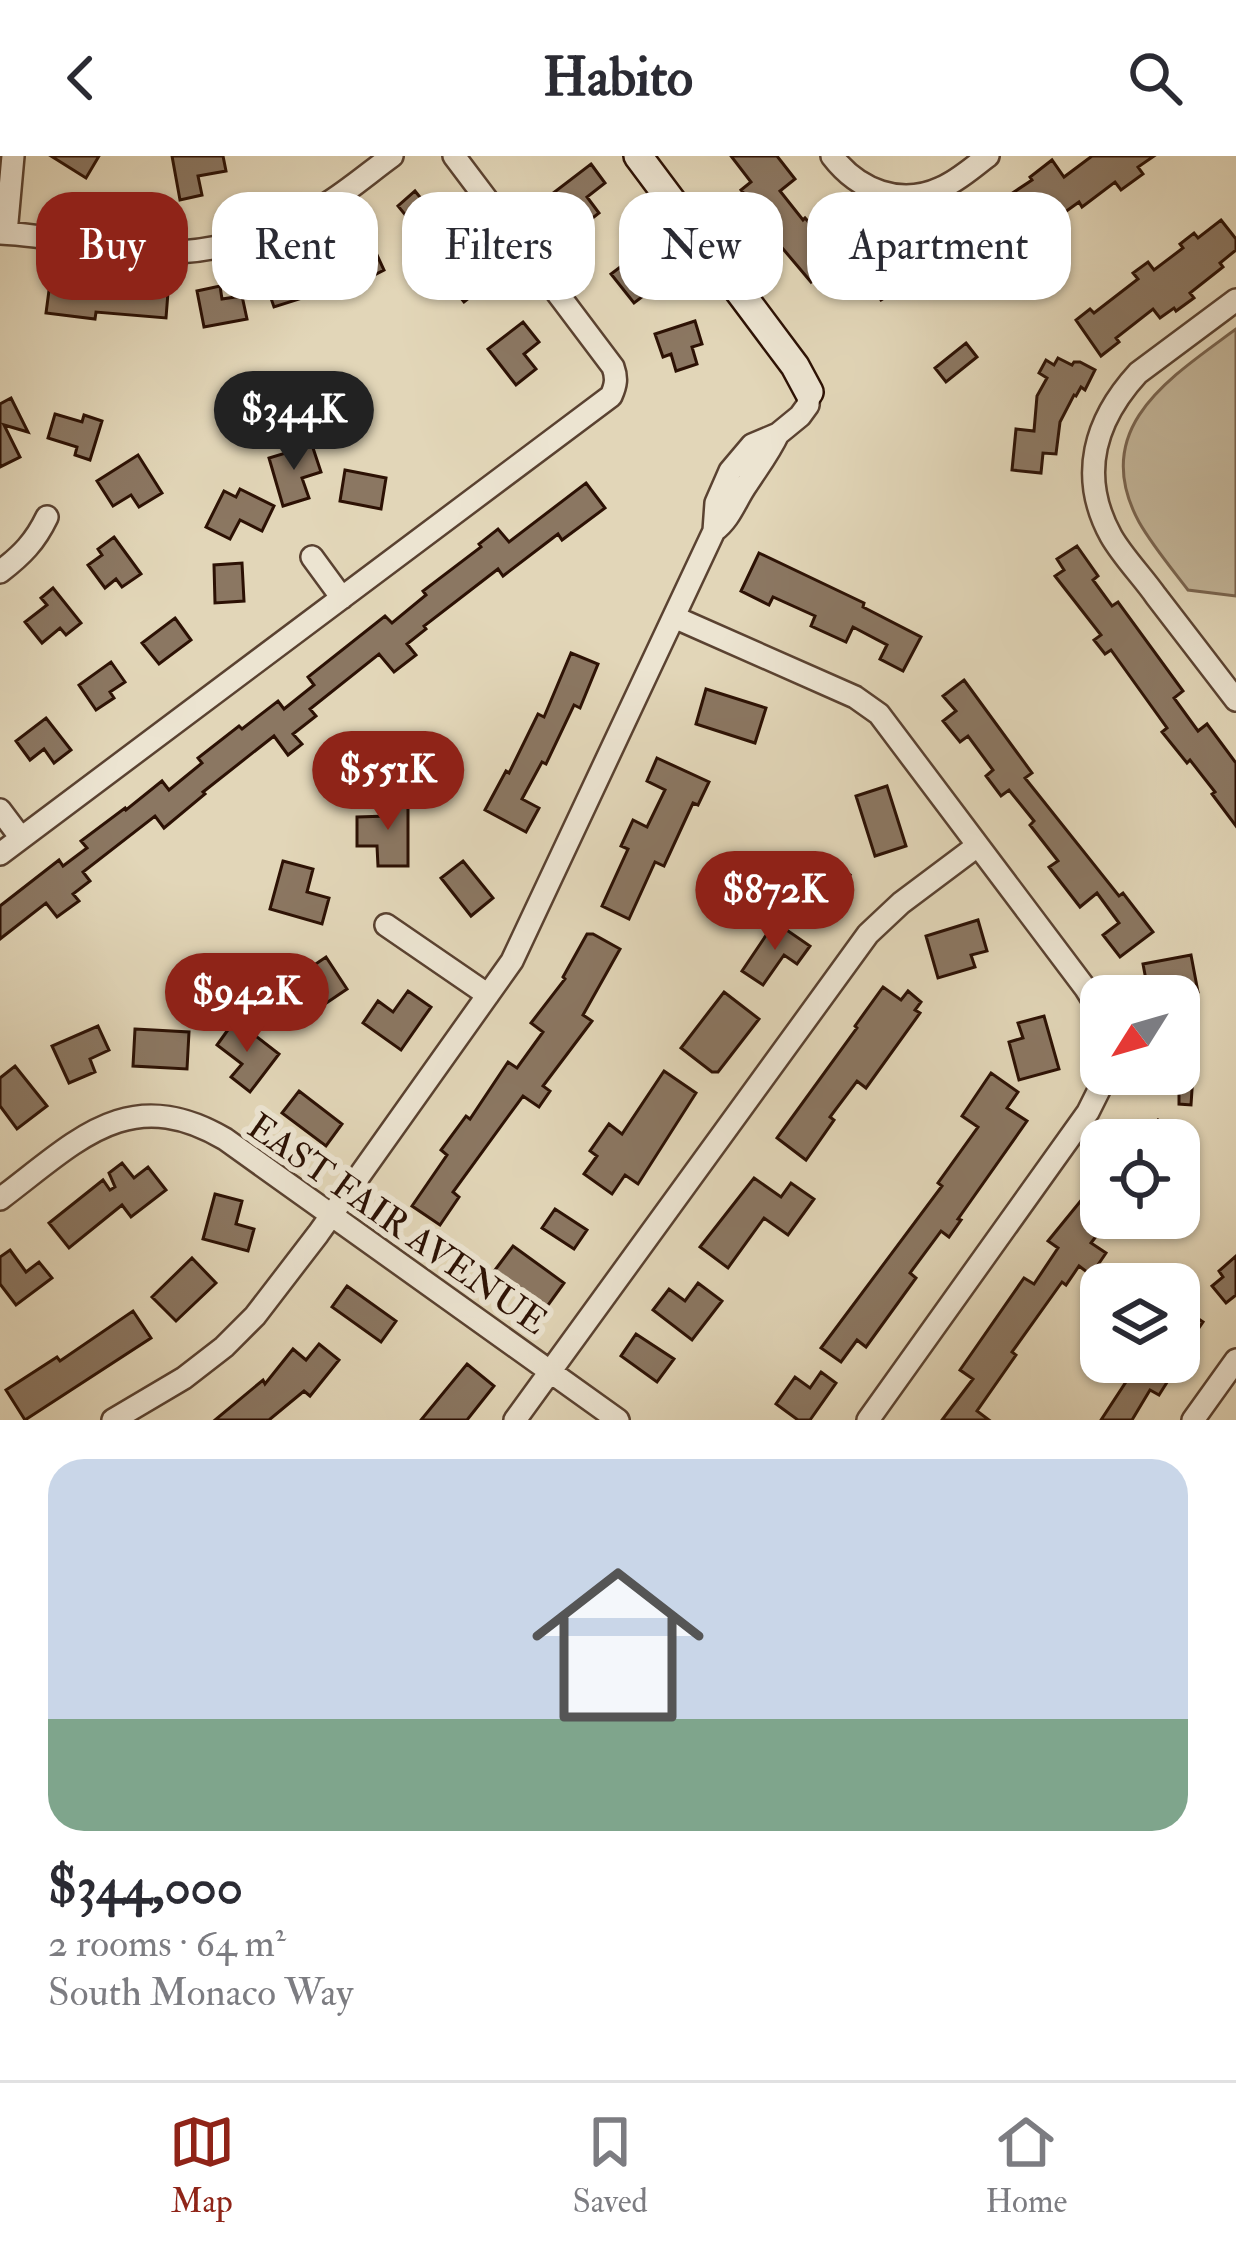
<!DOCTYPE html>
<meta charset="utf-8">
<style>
:root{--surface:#fff;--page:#f2f2f3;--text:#2b2b33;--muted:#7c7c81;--line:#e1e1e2;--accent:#8f2418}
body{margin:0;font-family:"IM FELL Double Pica",serif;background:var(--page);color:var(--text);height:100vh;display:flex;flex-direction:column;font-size:45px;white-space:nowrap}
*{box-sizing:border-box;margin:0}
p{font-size:39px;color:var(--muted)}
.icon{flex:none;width:66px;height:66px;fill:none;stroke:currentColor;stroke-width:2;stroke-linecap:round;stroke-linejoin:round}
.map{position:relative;height:1264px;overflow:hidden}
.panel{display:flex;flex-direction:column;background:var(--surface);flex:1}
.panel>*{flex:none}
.top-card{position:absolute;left:36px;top:36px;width:1164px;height:108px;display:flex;gap:24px}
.needle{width:78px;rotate:233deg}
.fabs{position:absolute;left:1080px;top:819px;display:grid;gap:24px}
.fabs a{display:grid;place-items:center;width:120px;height:120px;border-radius:24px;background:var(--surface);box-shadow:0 3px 9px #0004;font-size:60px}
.price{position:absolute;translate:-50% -102px;padding:0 27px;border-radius:42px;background:var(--accent);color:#fff;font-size:39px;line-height:78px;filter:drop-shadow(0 3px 6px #0008)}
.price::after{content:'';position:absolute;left:50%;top:72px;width:36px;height:27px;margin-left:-18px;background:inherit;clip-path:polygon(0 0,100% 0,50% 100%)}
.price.active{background:#222;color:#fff}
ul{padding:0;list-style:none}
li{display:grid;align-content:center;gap:24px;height:636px;padding:0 48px}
li span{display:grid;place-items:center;height:372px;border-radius:36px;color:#555}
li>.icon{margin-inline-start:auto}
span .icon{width:216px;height:216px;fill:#fffc;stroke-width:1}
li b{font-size:51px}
.chip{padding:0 42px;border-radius:36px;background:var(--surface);box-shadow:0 3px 9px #0004;font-size:42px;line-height:108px}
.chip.active{background:var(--accent);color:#fff}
header{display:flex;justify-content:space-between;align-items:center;height:156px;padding:0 48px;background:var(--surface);font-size:54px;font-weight:700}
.tabs{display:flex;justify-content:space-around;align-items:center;height:168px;border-top:3px solid var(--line);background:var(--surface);font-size:33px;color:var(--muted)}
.tabs a{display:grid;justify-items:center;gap:6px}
.tabs .active{color:var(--accent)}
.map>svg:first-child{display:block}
</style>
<header><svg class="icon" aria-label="back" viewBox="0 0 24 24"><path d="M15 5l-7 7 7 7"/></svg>Habito<svg class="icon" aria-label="search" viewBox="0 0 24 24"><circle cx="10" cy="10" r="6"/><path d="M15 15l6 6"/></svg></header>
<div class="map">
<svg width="1236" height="1264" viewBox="0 0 1236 1264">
<rect width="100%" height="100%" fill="#e2d6b8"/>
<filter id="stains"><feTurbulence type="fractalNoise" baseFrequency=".00167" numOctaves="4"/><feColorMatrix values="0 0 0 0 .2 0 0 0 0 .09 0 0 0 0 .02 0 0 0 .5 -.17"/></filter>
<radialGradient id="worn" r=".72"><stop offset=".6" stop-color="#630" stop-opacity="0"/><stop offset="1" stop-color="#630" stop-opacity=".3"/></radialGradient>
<path fill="#c3b599" stroke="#78634e" stroke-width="3" d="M1236,173V440L1188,434C1172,413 1152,389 1139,366C1088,272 1170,222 1236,173Z"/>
<path fill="#8b7762" stroke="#2c1104" stroke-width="3" d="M51,0H99L86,22Z
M172,0H223L226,15L198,20L202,39L180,44Z
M731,0H777L795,23L780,35L803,64L805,62L823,82L836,70L852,88L811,126L751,55L756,51L741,34L751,26Z
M1092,0H1154L1138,11L1143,18L1121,34L1115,26L1082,51L1079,46L1061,59L1055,51L1024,73L1029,80L1016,89L1011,81L988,97L995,110L989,112L987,120L963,132L959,126L943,135L931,113L955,99L943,79L969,66L1032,24L1030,21L1052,4L1064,21Z
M591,8L605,27L587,41L599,57L585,68L574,55L560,66L544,44Z
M415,35L431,55L438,50L452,68L445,74L488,127L464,146L436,111L443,105L398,50Z
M1221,64L1236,83V94L1220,107L1223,111L1190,137L1194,142L1176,155L1174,152L1160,162L1153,153L1116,182L1119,186L1101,200L1076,164L1090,153L1094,157L1138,123L1133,117L1148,106L1154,114L1183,92L1180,88L1194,77L1198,82Z
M342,83L349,97L371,86L384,114L345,134L343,129L274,151L266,128L286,121L283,113L327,99L324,92Z
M875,87L886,105L908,92L926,122L896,140L894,136L881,144L853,100Z
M632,102L655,131L634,147L611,118Z
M50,127L98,132V137L145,141V134L168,136L166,162L96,156L95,163L46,157Z
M220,130L222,143L242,140L247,163L204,171L197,135Z
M695,165L702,188L692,191L697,208L676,215L671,198L663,201L655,178Z
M523,166L539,186L524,198L536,213L516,229L488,193Z
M966,187L977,201L946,226L935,212Z
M1058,202L1072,209L1074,206H1080L1095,214L1085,234L1081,231L1076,240L1074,239L1060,266L1056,298L1043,297L1041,317L1012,314L1016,273L1034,275L1037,240L1047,222L1039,217L1046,204L1054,209Z
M11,242L28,276L4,269L20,301L0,311V248Z
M55,258L82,266L84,259L102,265L90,304L75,299L77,291L48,282Z
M312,289L321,316L302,322L309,342L283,350L269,302Z
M138,299L162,337L139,351L131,339L113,350L97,325Z
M345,314L386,322L381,353L340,345Z
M586,327L605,352L562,384L558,378L503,420L498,413L424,470L426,473L407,488L416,499L394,516L379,498L310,553L316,560L293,578L302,588L288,599L274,580L203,636L205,638L164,672L155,660L83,716L90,725L73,738L79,745L57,761L46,747L0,783V750L59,704L63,710L87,692L81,685L125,652L126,654L162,625L169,634L202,607L198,602L239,570L242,573L278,545L284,553L314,529L308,521L385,460L392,467L426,439L423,435L481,391L479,388L498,373L509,386Z
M240,333L274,350L262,375L240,364L230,383L206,371L224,335L236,341Z
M114,381L141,418L122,431L116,423L105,432L88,409L102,399L98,393Z
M1077,390L1098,420L1093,424L1112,450L1118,446L1183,535L1174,542L1198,575L1207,568L1236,607V670L1212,638L1215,636L1190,604L1187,607L1162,576L1167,572L1111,494L1105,498L1094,484L1101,479L1055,420L1064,414L1057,403Z
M759,397L864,447L863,451L921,481L903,515L880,503L887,489L853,471L846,486L811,470L815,460L773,441L769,449L741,435Z
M242,407L244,445L215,447L214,409Z
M53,432L81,467L66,479L60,472L42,487L25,466L47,449L41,442Z
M175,462L191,484L159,508L142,487Z
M571,497L598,508L580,552L574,549L546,608L542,606L522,643L539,652L526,676L485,654L506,615L509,617L538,558L544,561Z
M111,506L125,526L110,536L114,542L96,554L79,529Z
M964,524L1032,617L1025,622L1119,740L1123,737L1153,776L1120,801L1103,779L1119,767L1097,737L1080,751L1049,711L1058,705L1030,669L1034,665L1009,634L1001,640L986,620L993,614L968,580L960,586L943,565L956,555L943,540Z
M706,533L766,552L755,587L696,568Z
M46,562L71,594L54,607L44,593L30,604L16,585Z
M657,602L709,626L698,649L693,647L664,710L655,706L629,763L602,750L628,693L621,690L633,664L647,671L665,634L647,625Z
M887,630L906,690L875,700L856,640Z
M388,640H408V710H378L377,690H357V661L388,660Z
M820,699L850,719L824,757L795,737Z
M283,705L313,713L307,736L329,742L322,768L270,753Z
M463,705L493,742L471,760L441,722Z
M978,764L987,795L971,799L975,811L938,822L926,780Z
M775,766L810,790L797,808L784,799L763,829L742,815Z
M587,778H593L620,793L583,859L592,865L543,930L550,935L539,951L523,940L453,1036L459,1041L440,1069L412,1050L447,999L441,994L466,960L470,963L508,906L517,912L543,876L531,867L565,823L563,821Z
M1191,799L1198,836L1179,840H1149L1143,808Z
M326,801L347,833L322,850L301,818Z
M883,831L901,844L908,835L921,846L915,854L920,857L866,932L857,925L830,961L834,964L806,1004L777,982L857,872L855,870Z
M408,835L431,851L401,894L363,867L378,845L393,856Z
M724,836L759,863L718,916H712L681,892Z
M1044,860L1059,913L1019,924L1009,886L1023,882L1018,867Z
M235,864L279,898L250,936L231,921L242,908L217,889Z
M98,870L109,894L90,903L95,916L69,927L52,890Z
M135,873L189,876L187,913L133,910Z
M1179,887L1195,888L1191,949L1179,948V934L1161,932L1162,918H1179Z
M15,910L47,950L17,973L0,950V922Z
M664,915L696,937L638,1028L625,1019L612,1038L584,1018L597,1000L590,995L609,968L622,978Z
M991,917L1018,936L1007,952L1027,965L958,1063L961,1064L949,1081L941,1075L910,1117L916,1122L866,1191L857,1184L841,1206L821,1192L942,1030L938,1027L978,971L962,960Z
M299,935L342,968L326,990L282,957Z
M1158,964L1185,984H1143Z
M122,1007L134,1022L148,1011L166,1034L131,1061L122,1049L69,1092L49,1067L103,1024L110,1034L115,1031L109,1017Z
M1101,1020V1062H1110L1091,1087L1106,1097L1091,1119L1079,1110L1066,1129L1062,1126L1012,1196L1016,1199L977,1255L989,1264H942L973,1223L960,1214L1024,1122L1034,1128L1058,1092L1048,1085Z
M754,1022L781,1041L791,1027L814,1043L788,1079L764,1062L728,1112L700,1091Z
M215,1038L242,1045L236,1068L254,1073L248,1095L203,1083Z
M555,1053L587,1074L574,1093L542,1072Z
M513,1090L564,1127L546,1152L495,1114Z
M10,1094L26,1116L39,1106L52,1122L16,1149L0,1128V1101Z
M1236,1100V1139L1226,1147L1212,1130L1223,1121L1219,1115Z
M192,1102L216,1127L176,1165L152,1141Z
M698,1127L722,1145L692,1184L653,1154L669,1133L685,1145Z
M347,1130L396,1165L381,1186L332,1151Z
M1179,1150L1203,1166L1179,1201Z
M133,1155L151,1182L25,1264L6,1234L57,1201L60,1205Z
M636,1178L674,1203L657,1226L621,1200Z
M319,1188L339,1204L310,1240L304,1235L269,1264H215L263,1224L265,1228L293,1193L306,1204Z
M1139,1206H1149L1171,1220L1159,1239L1150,1234L1132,1264H1101Z
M467,1208L494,1230L467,1264H421Z
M821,1216L836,1227L810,1264H798L776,1248L795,1221L810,1232Z"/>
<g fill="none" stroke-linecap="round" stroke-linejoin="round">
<defs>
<path id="street" d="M832,0C858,34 900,51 941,32C958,25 973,11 988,0
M0,77C46,79 92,90 138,95C203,102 270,82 325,49C348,35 370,16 392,0
M6,77L13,0
M1236,144L1138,217C1095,264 1078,320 1111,380C1123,401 1142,420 1156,440C1183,475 1209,509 1236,544
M714,375C731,362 735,345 747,328C758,311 769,297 778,278
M312,401L342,442
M0,416C22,399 35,386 47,361
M674,461L855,541L879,558L1086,833L1101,857
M0,654L21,682
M0,698L611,240C616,229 617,222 613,211L454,0
M386,769L488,839
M0,1043C76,986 128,926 225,983L618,1264
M113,1264L184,1222L224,1191L255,1160L318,1078L512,805L714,375L716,347L730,315L752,289L778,278L800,260L808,249L809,236
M515,1264L868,778L901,747L977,690
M868,1264L1088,956L1107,918
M1193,1264L1236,1204"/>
<path id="secondary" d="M638,0L795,210L809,236"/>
</defs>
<use href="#street" stroke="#5a4231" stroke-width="26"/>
<use href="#secondary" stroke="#2c1104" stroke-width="32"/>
<use href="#street" stroke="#ece4d1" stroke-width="21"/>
<use href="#secondary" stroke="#ece4d1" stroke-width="27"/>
</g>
<g text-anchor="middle" stroke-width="12" stroke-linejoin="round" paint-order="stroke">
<g font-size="36" fill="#2c1104" stroke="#ece4d1">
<text transform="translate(398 1067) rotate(35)" y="13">EAST FAIR AVENUE</text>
</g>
</g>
<rect width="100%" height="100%" filter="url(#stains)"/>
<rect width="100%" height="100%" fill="url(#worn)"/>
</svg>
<div class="fabs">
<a><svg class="needle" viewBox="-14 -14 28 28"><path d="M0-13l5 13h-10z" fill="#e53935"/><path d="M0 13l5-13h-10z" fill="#7c7c81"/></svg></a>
<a><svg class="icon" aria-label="locate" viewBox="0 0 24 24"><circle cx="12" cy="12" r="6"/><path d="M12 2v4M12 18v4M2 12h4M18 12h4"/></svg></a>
<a><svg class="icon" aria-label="layers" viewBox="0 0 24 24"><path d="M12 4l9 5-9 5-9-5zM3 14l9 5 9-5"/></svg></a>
</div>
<b class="price active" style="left:294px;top:317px">$344K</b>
<b class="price" style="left:388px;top:677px">$551K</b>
<b class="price" style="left:775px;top:797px">$872K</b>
<b class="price" style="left:247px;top:899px">$942K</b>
<div class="top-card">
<a class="chip active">Buy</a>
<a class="chip">Rent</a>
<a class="chip">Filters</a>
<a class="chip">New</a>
<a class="chip">Apartment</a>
</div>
</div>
<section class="panel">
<ul>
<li><span style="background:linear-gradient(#c9d6e8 70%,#7fa58c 0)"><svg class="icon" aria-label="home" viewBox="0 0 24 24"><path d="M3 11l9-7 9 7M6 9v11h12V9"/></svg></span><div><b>$344,000</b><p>2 rooms · 64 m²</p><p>South Monaco Way</p></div></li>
</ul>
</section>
<nav class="tabs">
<a class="active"><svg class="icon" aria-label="map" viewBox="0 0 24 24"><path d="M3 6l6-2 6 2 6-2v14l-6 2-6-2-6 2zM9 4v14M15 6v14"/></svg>Map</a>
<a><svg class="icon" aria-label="saved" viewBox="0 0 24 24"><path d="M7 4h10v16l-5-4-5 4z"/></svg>Saved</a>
<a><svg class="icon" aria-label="home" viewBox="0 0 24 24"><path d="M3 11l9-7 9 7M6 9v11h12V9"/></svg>Home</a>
</nav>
